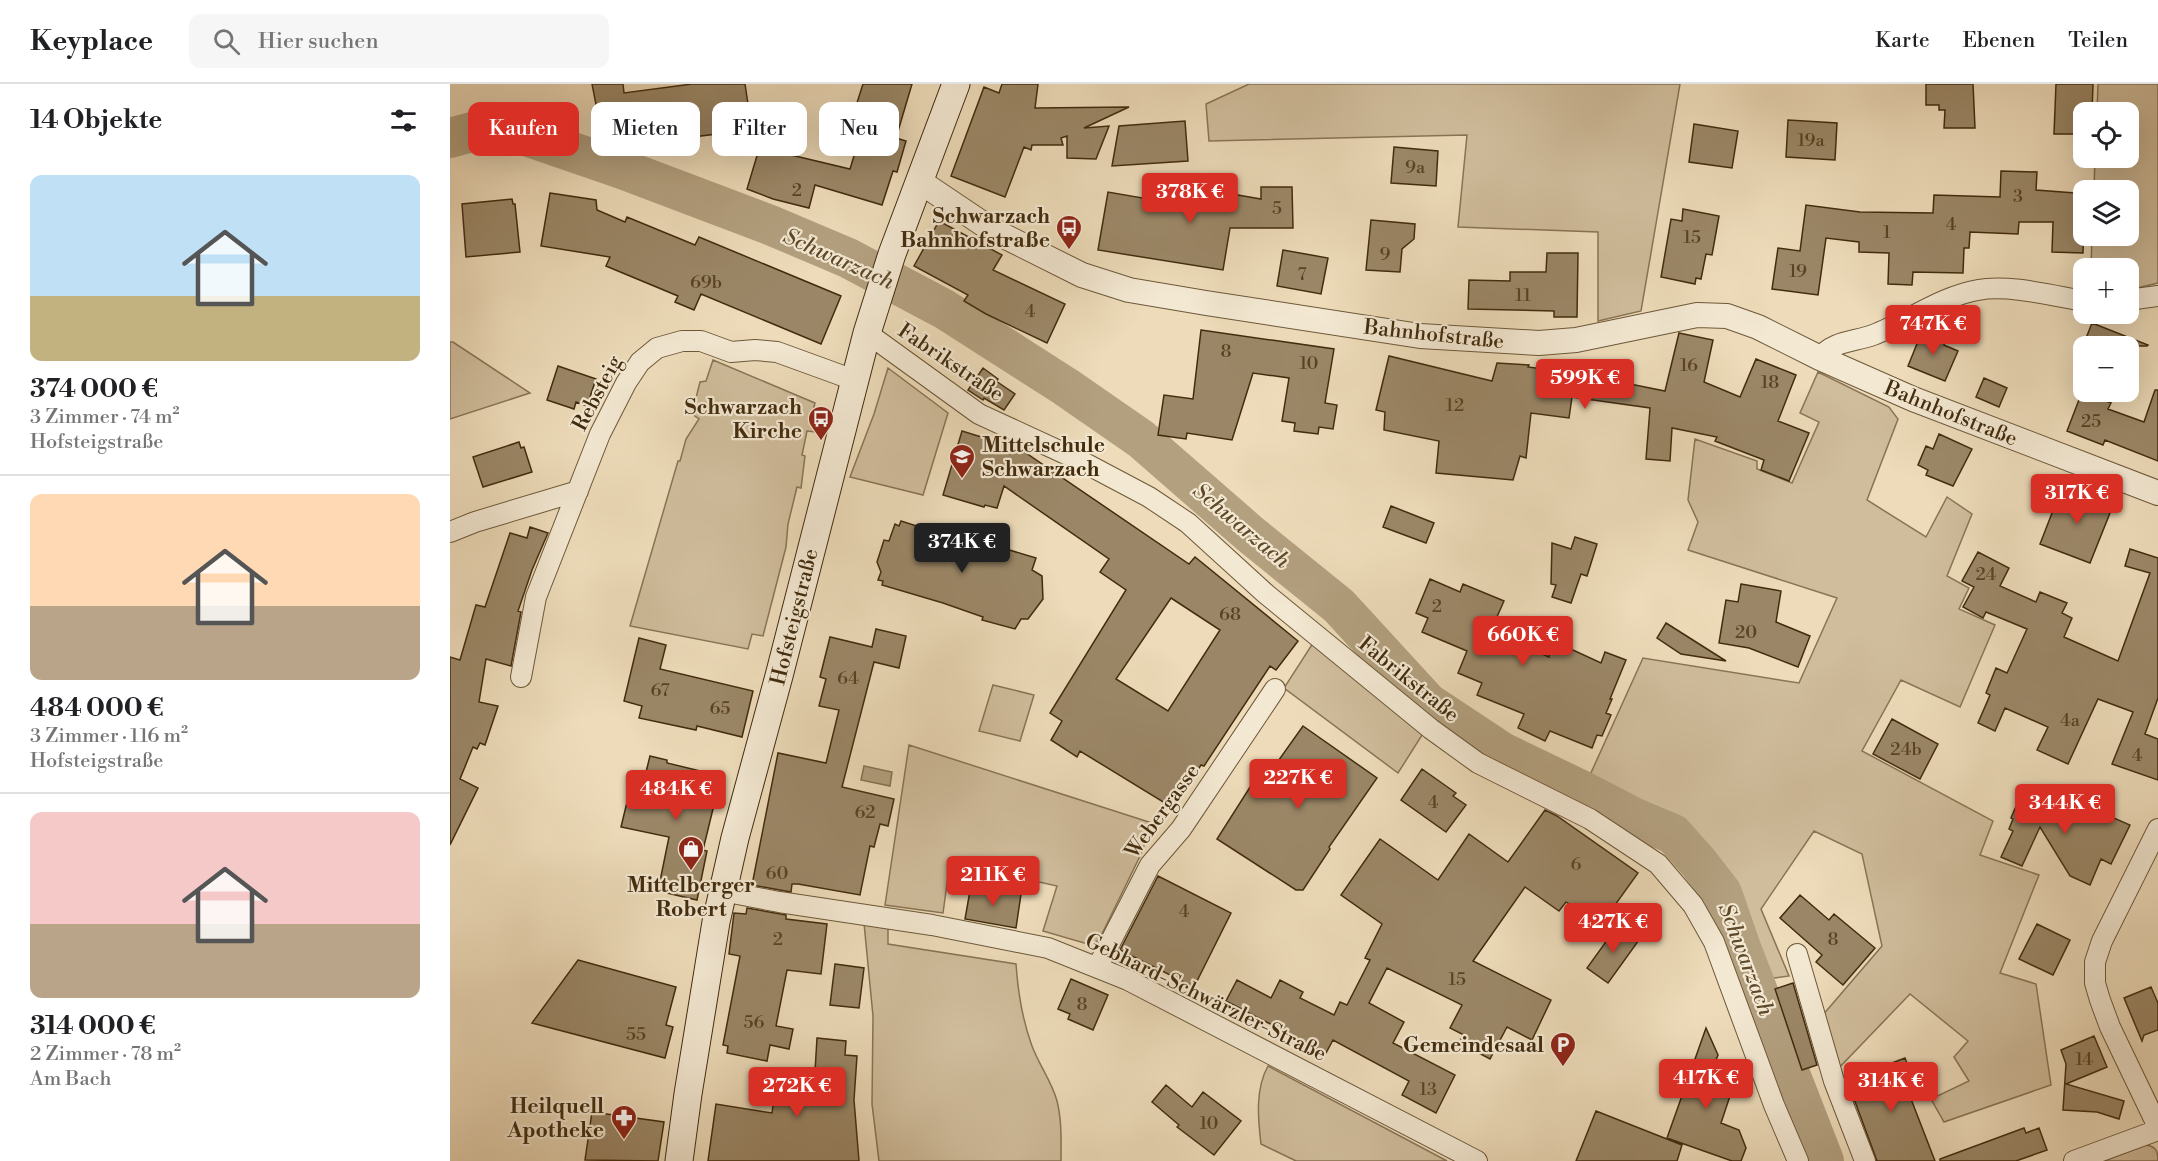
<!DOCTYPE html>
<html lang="de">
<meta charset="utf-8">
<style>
:root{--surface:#fff;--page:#f6f6f6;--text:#202124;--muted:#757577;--line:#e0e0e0;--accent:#d93025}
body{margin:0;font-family:"Libre Bodoni",serif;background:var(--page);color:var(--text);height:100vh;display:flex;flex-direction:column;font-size:22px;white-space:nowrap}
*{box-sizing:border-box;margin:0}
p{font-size:20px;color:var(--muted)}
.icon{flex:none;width:33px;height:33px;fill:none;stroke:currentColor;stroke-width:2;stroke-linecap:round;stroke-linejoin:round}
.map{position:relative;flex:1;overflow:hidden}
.details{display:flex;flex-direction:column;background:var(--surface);width:450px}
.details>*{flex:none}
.top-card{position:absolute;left:18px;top:18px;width:570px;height:54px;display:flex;gap:12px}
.fabs{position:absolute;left:1623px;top:18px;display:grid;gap:12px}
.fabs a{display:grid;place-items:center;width:66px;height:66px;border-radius:12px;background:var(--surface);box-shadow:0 6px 24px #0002;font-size:30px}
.price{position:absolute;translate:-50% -51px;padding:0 14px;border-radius:6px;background:var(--accent);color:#fff;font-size:20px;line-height:39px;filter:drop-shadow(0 2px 3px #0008)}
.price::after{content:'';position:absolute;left:50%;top:36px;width:18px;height:14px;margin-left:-9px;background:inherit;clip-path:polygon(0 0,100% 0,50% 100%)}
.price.selected{background:#222;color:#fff}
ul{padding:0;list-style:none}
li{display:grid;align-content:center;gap:12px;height:318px;padding:0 30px}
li+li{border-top:2px solid var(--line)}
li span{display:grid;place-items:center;height:186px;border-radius:12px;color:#555}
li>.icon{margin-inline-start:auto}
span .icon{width:108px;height:108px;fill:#fffc;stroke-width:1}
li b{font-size:26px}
h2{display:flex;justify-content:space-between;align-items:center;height:72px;padding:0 30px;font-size:26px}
.pill{padding:0 21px;border-radius:12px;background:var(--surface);box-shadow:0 6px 24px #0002;font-size:21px;line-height:54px}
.pill.selected{background:var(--accent);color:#fff}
header{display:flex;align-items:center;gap:36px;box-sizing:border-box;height:84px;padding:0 30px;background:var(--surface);border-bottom:2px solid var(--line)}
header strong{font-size:28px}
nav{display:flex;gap:33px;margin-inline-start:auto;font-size:21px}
.search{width:420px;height:54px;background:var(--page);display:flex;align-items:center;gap:15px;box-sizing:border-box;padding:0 21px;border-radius:12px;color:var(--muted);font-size:22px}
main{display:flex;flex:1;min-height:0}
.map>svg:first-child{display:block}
</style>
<header>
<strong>Keyplace</strong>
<div class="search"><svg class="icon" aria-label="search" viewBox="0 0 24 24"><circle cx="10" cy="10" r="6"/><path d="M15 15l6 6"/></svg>Hier suchen</div>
<nav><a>Karte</a><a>Ebenen</a><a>Teilen</a></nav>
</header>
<main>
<section class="details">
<h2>14 Objekte<svg class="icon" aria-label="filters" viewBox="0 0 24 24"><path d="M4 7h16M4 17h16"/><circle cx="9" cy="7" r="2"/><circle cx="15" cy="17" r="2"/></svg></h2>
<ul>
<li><span style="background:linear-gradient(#bfe0f5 65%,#c2b280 0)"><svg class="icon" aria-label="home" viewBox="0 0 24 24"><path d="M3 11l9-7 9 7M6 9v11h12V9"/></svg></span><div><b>374 000 €</b><p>3 Zimmer · 74 m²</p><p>Hofsteigstraße</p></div></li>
<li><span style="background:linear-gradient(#ffd9b3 60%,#b9a48a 0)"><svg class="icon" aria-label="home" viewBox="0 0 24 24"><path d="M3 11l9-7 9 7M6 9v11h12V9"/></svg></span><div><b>484 000 €</b><p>3 Zimmer · 116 m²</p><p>Hofsteigstraße</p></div></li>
<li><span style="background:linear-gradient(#f6c9c9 60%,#b9a48a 0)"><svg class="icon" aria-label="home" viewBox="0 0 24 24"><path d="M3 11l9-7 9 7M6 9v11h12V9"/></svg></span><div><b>314 000 €</b><p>2 Zimmer · 78 m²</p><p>Am Bach</p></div></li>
</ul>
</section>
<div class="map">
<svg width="1708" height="1077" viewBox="0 0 1708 1077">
<rect width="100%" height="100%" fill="#eddbb9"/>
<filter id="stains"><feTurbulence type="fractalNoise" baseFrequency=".00333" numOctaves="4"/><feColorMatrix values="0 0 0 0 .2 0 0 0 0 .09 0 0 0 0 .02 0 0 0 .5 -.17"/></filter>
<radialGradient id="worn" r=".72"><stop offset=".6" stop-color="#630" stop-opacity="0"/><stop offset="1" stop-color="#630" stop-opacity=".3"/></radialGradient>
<path fill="#d0bd9c" stroke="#897455" stroke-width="1.5" d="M799,0H1230L1191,227L1148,237V148L1008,143L1017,51L759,57L756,20Z
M1648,0H1708V199L1679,206L1678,184H1641L1642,152H1678V106H1644L1645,74H1678V28H1647Z
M0,258H3L80,309L0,335Z
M263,276L365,319L362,331L369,333L365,348L357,347L352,371L355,372L351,404L347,403L338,440L336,463L313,552L302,550L298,565L180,542L228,377H230L236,355L249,335L242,330L250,298L256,297Z
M438,284L498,329L473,411L400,393L424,330Z
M1368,288L1439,323L1448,335L1417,416L1476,453L1497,413L1522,430L1497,492L1519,504L1509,525L1545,541L1510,623L1451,596L1412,667L1543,737L1530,771L1589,791L1550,889L1586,900L1601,1001L1494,1038L1481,1015L1519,997L1504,973L1518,957L1460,910L1386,987L1372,932L1432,862L1412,770L1364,747L1311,825L1339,892L1317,895L1293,815L1285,800L1235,741L1140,691L1193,574L1349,599L1387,514L1238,466L1248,438L1238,416L1245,355L1307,377V385L1342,399L1369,338L1350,329Z
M863,559L974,648L948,689L834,604Z
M543,601L584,611L570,657L529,647Z
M459,661L702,739L691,770L649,856L641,861L593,847L607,802L500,778L493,829L435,821Z
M414,839L438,842V860L566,880C568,909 572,935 582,962C589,981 602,998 607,1017C612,1037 611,1057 611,1077H429L422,1020L423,932Z
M818,982L997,1077H846L811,1060C808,1035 805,1005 818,982Z
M1695,1061C1706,1062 1708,1067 1708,1077H1654Z"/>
<path fill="#b3a07f" stroke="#867252" stroke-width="1.5" d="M414,682L442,688L440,702L411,696Z"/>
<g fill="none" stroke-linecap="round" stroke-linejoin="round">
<path stroke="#b3a07f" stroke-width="40" d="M0,54L33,45L64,48L172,85L320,141L398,174L494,225L616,303L691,355L800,450L889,522L978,619L1052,668L1129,705L1185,734L1223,750L1248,778L1272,809L1291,864L1374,1077"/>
</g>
<path fill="#9b8767" stroke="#422c0e" stroke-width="1.5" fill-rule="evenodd" d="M142,0H173L174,9L242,0H295L298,20L271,24L275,49L202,58L198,32L150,41Z
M413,0H462L446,54L456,57L447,88L443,87L432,121L365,101L359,124L323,115L297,105L309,65H316L400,85L417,29L405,25Z
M552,0H588L585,24L679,23L634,44L659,42L646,75L617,74V52L611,54L613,61H582L581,66L574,63L555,113L501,92L534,3L549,9Z
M1476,0H1523L1525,44H1494L1495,26H1489V21H1476Z
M1606,0H1643L1642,28H1634V36H1629L1628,50H1604Z
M1338,36L1387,39L1385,76L1336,73Z
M735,37L738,77L662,82L669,42Z
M1244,40L1288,47L1282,84L1239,78Z
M944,63L988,67L986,102L941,99Z
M1551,87L1587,88L1586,106L1625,109L1624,128L1634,129L1633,169L1602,168L1603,138H1569L1568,150L1520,148L1519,164H1514L1513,189L1463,188L1462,201L1438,200L1439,169L1409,168V158L1376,154L1368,211L1322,205L1328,164L1350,167L1356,121L1410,128L1483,129L1484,111L1550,113Z
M730,101L811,115V103H842L843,144H780L773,186L648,166L658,108L727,120Z
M100,109L146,116L147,126L175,138L177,133L245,161L249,153L391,212L371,260L251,210L244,226L225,218L228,212L156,182L160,173L91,162Z
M62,115L63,120H65L70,168L16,173L12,120Z
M1233,125L1269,132L1262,171L1256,170L1251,195L1246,194L1245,200L1211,193L1221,135L1232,137Z
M921,136L965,140L964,155L952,165L950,188L916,186Z
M489,137L552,171L543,186L615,220L597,259L536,230L514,217L518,211L464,182Z
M833,166L878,174L871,210L827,202Z
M1097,169H1128L1127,233H1104V227L1018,225L1019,196L1060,197V188H1096Z
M1642,239L1698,261L1697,262H1633Z
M1473,245L1497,255L1494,261L1508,267L1495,297L1458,282Z
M751,246L884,265L875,319L887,321L883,345L869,343L868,350L844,347L845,339L832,337L839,294L803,289L782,356L737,349L736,355L708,351L714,311L743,315Z
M1229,249L1263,256L1254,298L1290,313L1306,275L1346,291L1328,337L1359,349L1339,397L1311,386L1314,376L1265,357L1267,353L1222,344L1220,377L1196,375L1200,324L1122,313L1119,334L1081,329L1076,374L1070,372L1063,396L986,389L989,357L934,346L935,328L926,326L939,272L1042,297L1047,279L1079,281L1078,283L1181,297L1180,300L1215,307Z
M108,282L146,295L137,322L126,318L124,325L97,316Z
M533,284L548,295L546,297L565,310L554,326L534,314L533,316L518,306Z
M1534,294L1557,304L1549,323L1526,313Z
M1705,306H1708V377L1655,356L1653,361L1617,347L1632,308L1661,319L1658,325L1694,338Z
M512,347L570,365L739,480L745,473L848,557L826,586L820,582L754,682L751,681L723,724L630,667L627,673L601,656L612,637L600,629L676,506L650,488L659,475L554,402L547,424L535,421L534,423L493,411ZM721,514L770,546L718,627L666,595Z
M1489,350L1522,365L1503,402L1476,391L1478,386L1468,381L1476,362L1483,365Z
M69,358L71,364L74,363L82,388L33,403L23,373Z
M1628,404L1664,419L1640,479L1590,460L1609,411L1623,417Z
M941,422L984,439L976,459L933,443Z
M451,437L485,448L486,444L586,474L582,486L592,492L593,515L578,535H571L565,545L532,536L533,533L493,519L432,501L433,497L428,496L431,488L427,478L434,456L439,457L445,440L449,442Z
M80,443L98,449L82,486L68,527L71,528L61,582L36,575L29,618L48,622L35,661L30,659L27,665L23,663L10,695L28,704L0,761V573L10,576L26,521L35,523L60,449L77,454Z
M1125,453L1147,460L1137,492L1131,490L1121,519L1102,513L1106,501L1101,500L1102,459L1121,465Z
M1680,465L1708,474V614L1695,650L1708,655V696L1662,680L1683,628L1648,615L1618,680L1587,666L1598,643L1555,624L1545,647L1528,639L1540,611L1536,609L1546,584L1557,589L1577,545L1536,528L1533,534L1513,523L1524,503L1512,497L1528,468L1559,484L1550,502L1586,518L1590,508L1617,519L1612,529L1622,534L1614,553L1668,577L1700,489L1675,482Z
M980,495L1010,508L1013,500L1054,517L1046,535L1064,543L1059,555L1099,573V555L1151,579L1155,568L1176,576L1160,615H1162L1156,629L1161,631L1152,652L1147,651L1142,664L1100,647L1095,657L1068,644L1074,630L1027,611L1032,599L1008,589L1017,567L972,548L978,534L966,529Z
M1291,500L1331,507L1326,538L1360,552L1348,583L1299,564L1269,559L1276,516L1288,518Z
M1216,539L1276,577L1231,570L1207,554Z
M426,545L456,552L449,584L424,578L392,703L444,715L438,742L430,740L424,763L420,762L410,811L348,800H342L341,808L302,801L328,669L376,679L389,626L369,622L376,595L370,593L380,553L422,563Z
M189,554L216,561L210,585L303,607L292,653L247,642L246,646L189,634L192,622L174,617Z
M1442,635L1488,660L1470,695L1423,670Z
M853,642L927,694L879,763L880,765L853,806H846L767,755L802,700L809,704Z
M200,672L217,676V679L271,692L253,766L257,767L247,816L208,807L219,753L171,743L177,718L188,720Z
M972,685L1006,709L1003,712L1016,721L996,748L951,716Z
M1574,704L1637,732L1641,724L1680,741L1661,780L1651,775L1640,801L1620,792L1590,743L1572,782L1551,773L1563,747L1559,745L1563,735L1561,734Z
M1095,726L1107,732L1188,789L1150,842L1116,818L1109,827L1075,803L1023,877L1101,916L1082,956L1057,943L1040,975L1023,966L1025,962L1011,955L1014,951L1000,944L1012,921L937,884L919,919L954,938L943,959L1005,991L986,1029L952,1011L959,997L883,956L876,969L776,917L787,896L821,914L830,896L853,908L850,914L884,931L890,918L897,921L920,876L915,874L932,840L891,811L930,755L988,796L1019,750L1058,778Z
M708,792L781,829L744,903L670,866Z
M521,801L571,810L566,844L515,835Z
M1350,811L1379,836L1384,830L1425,864L1393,901L1366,878L1372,871L1330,834Z
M297,824L336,831V835L377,840L371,890L337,886L326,942L343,945L339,965L320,961L317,977L277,969L278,962L273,961L290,872L279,870L284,829L296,830Z
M1587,840L1620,856L1603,891L1569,875Z
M1168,841L1189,856L1158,899L1137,884Z
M128,876L226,903L216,941L223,943L215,974L82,939Z
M385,880L414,884L409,924L380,921Z
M621,895L658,911L643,946L618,935L620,930L608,925Z
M1343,899L1367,981L1352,986L1325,905Z
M1701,903L1708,919V946L1694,951L1692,957L1674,914Z
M1256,944L1268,971L1264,981L1274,1003L1282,1006L1271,1039L1289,1046L1296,1064L1291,1077H1282L1217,1054Z
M1644,952L1657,983L1616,1000L1674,1017L1669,1035L1647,1028L1613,1026L1616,980L1611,966Z
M367,954L396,957L395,971L407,972L404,1016L409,1077H258L266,1020L322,1029L326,999L364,1004Z
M1455,974L1470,1012L1461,1015L1485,1077H1427L1397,996Z
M716,1001L742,1023L753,1008L791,1037L764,1071L727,1043L729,1041L702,1018Z
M1146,1027L1232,1061L1227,1077H1126Z
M142,1028L214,1038L208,1077L135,1076Z
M1574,1044L1576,1049L1589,1044L1597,1066L1566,1077H1490V1075Z"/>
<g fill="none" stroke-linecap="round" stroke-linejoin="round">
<defs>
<path id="minor" d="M1678,216L1708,212
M417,249L529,330L631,377L699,413L738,439L816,510L981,645L1028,679L1140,735L1208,780L1243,821L1264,858L1324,1021L1348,1077
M1370,274C1382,257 1404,258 1423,251C1457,238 1492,212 1528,206C1558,200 1604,212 1634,217
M0,448L25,438L128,407
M71,593L86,513L150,350L176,299L190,278L207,264L232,257H251L281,268L305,266L327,268L404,296
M1708,745L1652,857L1645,878V899L1650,916L1660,943L1708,1043
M272,807L329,818L482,841L598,864L678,896L1027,1077
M1347,870L1384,997L1415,1077
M648,882L700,781L731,745L825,605
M1624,1077L1708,1046"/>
<path id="tertiary" d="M469,97L542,146L632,191L679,206L756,219L970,252L1089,259L1126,256L1247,231L1277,232L1308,243L1370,274L1463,315L1708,409"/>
<path id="secondary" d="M229,1077L238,1010L266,838L285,754L329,592L417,249L442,170L506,0"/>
</defs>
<use href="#minor" stroke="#6d5839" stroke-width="22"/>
<use href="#tertiary" stroke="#6d5839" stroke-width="26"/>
<use href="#secondary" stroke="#422c0e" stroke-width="29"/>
<use href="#minor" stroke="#f3e8d2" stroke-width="20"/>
<use href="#tertiary" stroke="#f3e8d2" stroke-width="24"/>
<use href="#secondary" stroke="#f3e8d2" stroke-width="27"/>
</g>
<defs>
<symbol id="bus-pin" viewBox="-11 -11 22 30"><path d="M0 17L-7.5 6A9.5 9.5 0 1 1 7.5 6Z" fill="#8f2418" stroke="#f3e8d2"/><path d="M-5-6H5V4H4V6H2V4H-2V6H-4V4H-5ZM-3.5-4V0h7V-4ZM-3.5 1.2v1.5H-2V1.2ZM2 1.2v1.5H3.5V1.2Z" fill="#fff"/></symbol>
<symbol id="school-pin" viewBox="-11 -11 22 30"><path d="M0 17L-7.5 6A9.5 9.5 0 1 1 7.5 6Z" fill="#8f2418" stroke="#f3e8d2"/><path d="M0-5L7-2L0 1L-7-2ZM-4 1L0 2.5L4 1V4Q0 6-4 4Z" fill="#fff"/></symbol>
<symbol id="shop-pin" viewBox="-11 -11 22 30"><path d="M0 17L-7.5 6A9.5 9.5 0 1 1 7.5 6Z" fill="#8f2418" stroke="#f3e8d2"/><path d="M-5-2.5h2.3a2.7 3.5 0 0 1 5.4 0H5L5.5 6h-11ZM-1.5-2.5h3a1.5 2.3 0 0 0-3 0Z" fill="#fff"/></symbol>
<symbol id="parking-pin" viewBox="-11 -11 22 30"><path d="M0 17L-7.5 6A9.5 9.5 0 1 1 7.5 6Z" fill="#8f2418" stroke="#f3e8d2"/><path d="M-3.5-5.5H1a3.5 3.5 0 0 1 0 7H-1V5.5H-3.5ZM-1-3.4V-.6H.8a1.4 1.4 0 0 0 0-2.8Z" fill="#fff"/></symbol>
<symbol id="pharmacy-pin" viewBox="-11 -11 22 30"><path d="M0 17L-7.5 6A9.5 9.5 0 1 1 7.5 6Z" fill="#8f2418" stroke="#f3e8d2"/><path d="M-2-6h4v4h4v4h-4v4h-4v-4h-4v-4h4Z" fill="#fff"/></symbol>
</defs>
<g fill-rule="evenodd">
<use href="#bus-pin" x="604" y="129" width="30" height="40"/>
<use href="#bus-pin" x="356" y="320" width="30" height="40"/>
<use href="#school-pin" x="497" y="358" width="30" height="40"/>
<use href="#shop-pin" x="226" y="750" width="30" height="40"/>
<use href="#parking-pin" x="1098" y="946" width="30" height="40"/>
<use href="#pharmacy-pin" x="159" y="1019" width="30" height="40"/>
</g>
<g text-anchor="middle" stroke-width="4.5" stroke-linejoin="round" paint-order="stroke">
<g font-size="18" fill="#584324">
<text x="1361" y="62">19a</text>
<text x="965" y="89">9a</text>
<text x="347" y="112">2</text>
<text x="1568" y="118">3</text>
<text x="827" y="130">5</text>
<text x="1501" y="146">4</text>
<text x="1437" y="154">1</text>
<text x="1242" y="159">15</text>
<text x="935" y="176">9</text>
<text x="1348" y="193">19</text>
<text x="852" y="196">7</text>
<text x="256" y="204">69b</text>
<text x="1073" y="217">11</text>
<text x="580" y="233">4</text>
<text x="776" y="273">8</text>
<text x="859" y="285">10</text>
<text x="1239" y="287">16</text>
<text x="1320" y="304">18</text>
<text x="1005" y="327">12</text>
<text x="1641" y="343">25</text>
<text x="1536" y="496">24</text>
<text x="987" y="528">2</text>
<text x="780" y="536">68</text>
<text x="1296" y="554">20</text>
<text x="398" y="600">64</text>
<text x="210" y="612">67</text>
<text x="270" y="630">65</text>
<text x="1620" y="642">4a</text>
<text x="1456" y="671">24b</text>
<text x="1687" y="677">4</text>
<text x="983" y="724">4</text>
<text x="415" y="734">62</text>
<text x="1126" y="786">6</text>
<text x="327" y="795">60</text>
<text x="734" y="833">4</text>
<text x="328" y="861">2</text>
<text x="1383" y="861">8</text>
<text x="1007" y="901">15</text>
<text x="632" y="926">8</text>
<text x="304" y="944">56</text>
<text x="186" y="956">55</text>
<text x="1634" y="981">14</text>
<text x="978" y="1011">13</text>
<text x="759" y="1045">10</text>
</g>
<g font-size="21" font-weight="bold" fill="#422c0e" stroke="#f3e8d2" text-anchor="end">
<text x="600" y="139">Schwarzach<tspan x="600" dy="24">Bahnhofstraße</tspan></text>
<text x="352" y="330">Schwarzach<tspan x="352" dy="24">Kirche</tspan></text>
<text x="532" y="368" text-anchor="start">Mittelschule<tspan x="532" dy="24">Schwarzach</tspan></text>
<text x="241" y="808" text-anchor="middle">Mittelberger<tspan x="241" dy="24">Robert</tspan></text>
<text x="1094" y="968">Gemeindesaal</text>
<text x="154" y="1029">Heilquell<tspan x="154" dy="24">Apotheke</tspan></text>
</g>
<g font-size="21" fill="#422c0e" stroke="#f3e8d2">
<text transform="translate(984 250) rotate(6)" y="7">Bahnhofstraße</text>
<text transform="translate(501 278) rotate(34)" y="7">Fabrikstraße</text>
<text transform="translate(147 309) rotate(-62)" y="7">Rebsteig</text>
<text transform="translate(1501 329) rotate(22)" y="7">Bahnhofstraße</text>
<text transform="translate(344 533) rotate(-76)" y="7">Hofsteigstraße</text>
<text transform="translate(959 595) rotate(39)" y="7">Fabrikstraße</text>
<text transform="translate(712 727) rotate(-54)" y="7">Webergasse</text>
<text transform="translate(756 913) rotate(26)" y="7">Gebhard-Schwärzler-Straße</text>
</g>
<g font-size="22" font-style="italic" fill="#5e492a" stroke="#f3e8d2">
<text transform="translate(389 174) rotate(24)" y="8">Schwarzach</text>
<text transform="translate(792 441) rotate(40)" y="8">Schwarzach</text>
<text transform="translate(1297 875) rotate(69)" y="8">Schwarzach</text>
</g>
</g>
<rect width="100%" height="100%" filter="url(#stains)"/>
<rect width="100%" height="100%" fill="url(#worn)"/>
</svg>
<div class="fabs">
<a><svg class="icon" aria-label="locate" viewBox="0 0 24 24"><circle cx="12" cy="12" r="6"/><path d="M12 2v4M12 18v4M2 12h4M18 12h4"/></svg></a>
<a><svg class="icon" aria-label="layers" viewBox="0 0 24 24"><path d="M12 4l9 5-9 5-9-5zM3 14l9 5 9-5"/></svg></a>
<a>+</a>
<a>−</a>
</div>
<b class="price" style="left:740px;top:140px">378K €</b>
<b class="price" style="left:1483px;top:272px">747K €</b>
<b class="price" style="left:1135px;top:326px">599K €</b>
<b class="price" style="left:1627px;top:441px">317K €</b>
<b class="price selected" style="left:512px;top:490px">374K €</b>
<b class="price" style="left:1073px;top:583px">660K €</b>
<b class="price" style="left:848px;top:726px">227K €</b>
<b class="price" style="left:226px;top:737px">484K €</b>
<b class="price" style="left:1615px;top:751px">344K €</b>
<b class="price" style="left:543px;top:823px">211K €</b>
<b class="price" style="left:1163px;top:870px">427K €</b>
<b class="price" style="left:1256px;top:1026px">417K €</b>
<b class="price" style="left:1441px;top:1029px">314K €</b>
<b class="price" style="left:347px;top:1034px">272K €</b>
<div class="top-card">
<a class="pill selected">Kaufen</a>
<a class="pill">Mieten</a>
<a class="pill">Filter</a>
<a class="pill">Neu</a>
</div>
</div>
</main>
